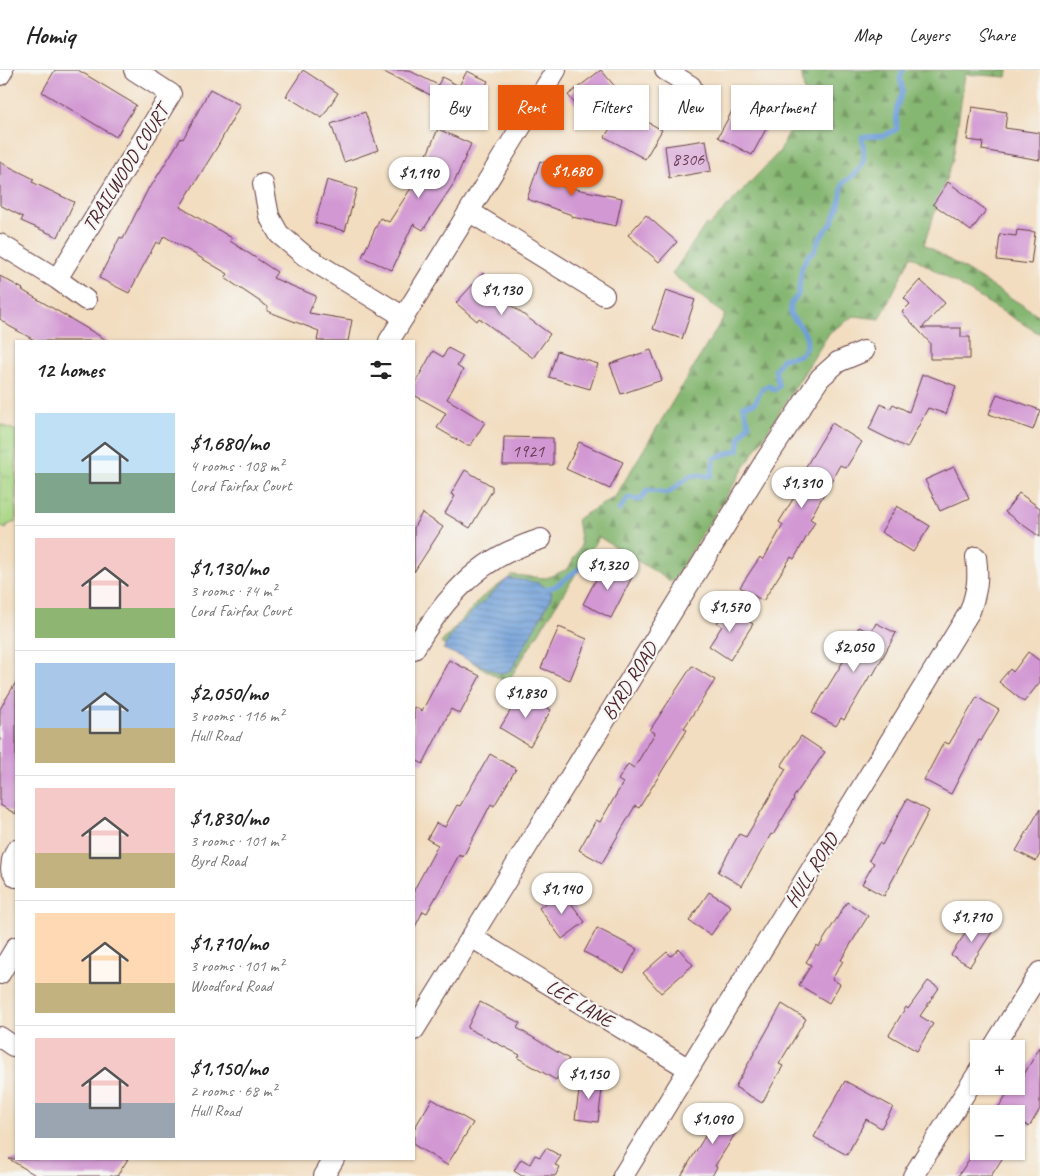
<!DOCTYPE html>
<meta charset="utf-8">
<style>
:root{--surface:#fff;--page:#f6f6f6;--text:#222;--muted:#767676;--line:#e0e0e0;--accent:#ea580c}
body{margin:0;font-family:Caveat,sans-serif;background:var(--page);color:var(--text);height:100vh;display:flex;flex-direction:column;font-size:19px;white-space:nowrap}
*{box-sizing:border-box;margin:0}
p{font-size:16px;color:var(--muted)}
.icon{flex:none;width:28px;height:28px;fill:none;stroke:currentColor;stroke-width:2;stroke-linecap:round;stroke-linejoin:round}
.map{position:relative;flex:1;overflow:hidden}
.details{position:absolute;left:15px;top:270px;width:400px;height:820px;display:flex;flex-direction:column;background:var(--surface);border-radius:0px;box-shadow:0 1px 4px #0004}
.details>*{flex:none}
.guide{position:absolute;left:430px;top:15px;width:475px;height:45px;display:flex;gap:10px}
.tools{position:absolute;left:970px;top:970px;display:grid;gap:10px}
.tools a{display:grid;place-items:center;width:55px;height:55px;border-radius:0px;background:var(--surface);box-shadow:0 1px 4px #0004;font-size:25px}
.price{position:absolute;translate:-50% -42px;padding:0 11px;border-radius:18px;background:#fff;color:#222;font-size:16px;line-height:32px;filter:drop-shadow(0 1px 2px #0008)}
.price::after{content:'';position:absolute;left:50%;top:30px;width:15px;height:11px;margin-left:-8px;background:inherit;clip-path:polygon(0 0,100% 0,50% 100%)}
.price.current{background:var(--accent);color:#fff}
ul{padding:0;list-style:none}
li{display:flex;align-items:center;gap:15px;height:125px;padding:0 20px}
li+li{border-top:1px solid var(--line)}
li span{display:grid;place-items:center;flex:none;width:140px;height:100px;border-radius:0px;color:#555}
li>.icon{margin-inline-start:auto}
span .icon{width:60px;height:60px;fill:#fffc;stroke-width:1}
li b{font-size:21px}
h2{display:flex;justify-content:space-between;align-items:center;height:60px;padding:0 20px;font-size:21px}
.tag{padding:0 18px;border-radius:0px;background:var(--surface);box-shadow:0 1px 4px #0004;font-size:18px;line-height:45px}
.tag.current{background:var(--accent);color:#fff}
header{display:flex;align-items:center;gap:30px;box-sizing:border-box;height:70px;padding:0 25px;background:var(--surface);border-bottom:1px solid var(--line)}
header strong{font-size:24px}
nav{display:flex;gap:28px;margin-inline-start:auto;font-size:18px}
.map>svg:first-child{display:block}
</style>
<header>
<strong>Homiq</strong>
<nav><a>Map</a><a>Layers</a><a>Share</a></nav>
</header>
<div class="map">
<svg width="1040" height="1106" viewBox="0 0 1040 1106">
<defs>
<pattern id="forest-firs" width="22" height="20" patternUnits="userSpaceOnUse" patternTransform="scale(1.25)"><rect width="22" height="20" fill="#86b772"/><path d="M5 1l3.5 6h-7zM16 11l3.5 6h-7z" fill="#70945e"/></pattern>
<pattern id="park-tufts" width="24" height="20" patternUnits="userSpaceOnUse" patternTransform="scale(1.25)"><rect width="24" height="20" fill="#a8d684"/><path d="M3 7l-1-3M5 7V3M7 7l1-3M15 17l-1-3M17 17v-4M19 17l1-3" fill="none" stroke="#92b772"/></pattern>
<pattern id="water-rules" width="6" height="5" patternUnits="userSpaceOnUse" patternTransform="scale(1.25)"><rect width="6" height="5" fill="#6f9fd8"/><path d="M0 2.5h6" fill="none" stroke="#5d81af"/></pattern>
</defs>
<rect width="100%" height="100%" fill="#f6f6f2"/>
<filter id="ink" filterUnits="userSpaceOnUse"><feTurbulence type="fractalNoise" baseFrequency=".02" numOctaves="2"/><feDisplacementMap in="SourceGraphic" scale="10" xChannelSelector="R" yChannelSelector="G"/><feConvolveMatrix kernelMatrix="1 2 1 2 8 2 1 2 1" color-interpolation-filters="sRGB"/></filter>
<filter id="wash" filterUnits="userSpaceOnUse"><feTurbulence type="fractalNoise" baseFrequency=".0096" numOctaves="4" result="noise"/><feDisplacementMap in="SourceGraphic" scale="20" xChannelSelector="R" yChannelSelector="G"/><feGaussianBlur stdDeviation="1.12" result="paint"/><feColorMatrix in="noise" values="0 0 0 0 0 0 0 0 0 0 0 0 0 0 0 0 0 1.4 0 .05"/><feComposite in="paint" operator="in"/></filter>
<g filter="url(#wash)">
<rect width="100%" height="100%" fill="#f2ddc0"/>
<path fill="url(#forest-firs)" stroke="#686b4e" d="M801,0H1008L1007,7L965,4L953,89L924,174L1040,246V264L911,186L880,249L854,246L830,262L672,512L599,467L507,613L441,573L481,528L513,505L546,508L568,499L581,475L577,449L615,427L725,245L672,204L706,154L709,156L780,81L801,35L730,26L731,19L805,27Z"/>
<path fill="url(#park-tufts)" stroke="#797a58" d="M0,354L16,361V452L9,454L6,459L0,456Z"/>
<path fill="url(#water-rules)" stroke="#5c5f82" d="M508,508L539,513L552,522L550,530L511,600L506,602L499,603L443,579L456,558Z"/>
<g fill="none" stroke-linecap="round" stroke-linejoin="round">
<path stroke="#6f9fd8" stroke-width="5" d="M619,440L628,428L640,430L647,420L668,423L691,405L711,406L714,388L738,380L740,367L749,354L743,336L755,333L762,319L769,315L774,320L779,316L775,300L782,289L801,285C815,268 801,258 790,244L791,233L798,225L802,197L808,186L815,180L819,169L832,153L839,136L843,113C864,97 867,94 862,67L883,66L897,59L896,40L903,20L900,9L903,0
M543,520L556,516L598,484"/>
</g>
<g id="blocks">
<path fill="#d298d3" d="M55,0H78L136,35L116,67L42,22Z
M303,0L338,23L322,48L286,26Z
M380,0H408L438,15L442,7L459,16L467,1L488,11L471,45Z
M601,0L623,26L589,52L568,25Z
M210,19L240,35L219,74L180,137L232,168L230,171L277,202L273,208L316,226L309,243L352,250L348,271H317L319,261L267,241L268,237L225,208L228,204L164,166L160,174L156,172L129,223L99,208L120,167L123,169L149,117L150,118L181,68L183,69Z
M738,30L772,48L752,85L718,67Z
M972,37L1007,42L1005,58L1040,63V90L982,80L983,72L967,70Z
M622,38L662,60L645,89L605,67Z
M365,42L378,80L344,92L331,54Z
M438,59L471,74L454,113L423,160L413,154L392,200L362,187L380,148L389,152L426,95L423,94Z
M706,70L711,101L669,108L665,76Z
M540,91L565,99L560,116L622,128L616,156L572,147V145L527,129Z
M0,92L34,109L32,112L74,132L58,167L21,151L23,147L0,135Z
M327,110L357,119L345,161L315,153Z
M948,112L986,140L971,161L933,134Z
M646,145L677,172L659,192L628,165Z
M1017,160L1035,162L1031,194L997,190L1000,164L1016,166Z
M483,203L503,221L498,226L550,264L533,288L479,248L477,251L456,233Z
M0,206L23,219L22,220L108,271H36L9,256L0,249Z
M920,210L945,233L922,258H961V267H970V289H930V273L902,242L910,234L904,228Z
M666,220L695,230L682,269L653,259Z
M448,278L463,286L457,296L463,300L447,329L485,352L471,375H466L437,358L446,343L414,325V315L433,281L443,287Z
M651,280L662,310L621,324L610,294Z
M557,281L598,294L590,319L549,307Z
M922,305H927L956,316L946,344L928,338L907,378L869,359L881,334L890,339L893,334L909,342Z
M997,324L1040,340L1033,360L989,344Z
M832,353L862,372L846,398L840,395L810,449L815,452L794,489L791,487L763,531L740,517L760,487L763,490L783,455L779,452L798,421L793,418Z
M504,367L553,368V395H503Z
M579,372L623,392L610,419L566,399Z
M954,397L969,428L940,441L925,410Z
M465,400L492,416V421L470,458L445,443L455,426L451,424Z
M1019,423L1040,438V467L1005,442Z
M897,436L930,456L913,482L881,462Z
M422,443L443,457L414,502V457Z
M604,494L632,507L611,548L583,534Z
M727,537L753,554L730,590L709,576L722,556L717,553Z
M876,553L896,563L873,605L871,604L844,650L841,648L836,656L812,643L844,590L842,589L859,557L871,563Z
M559,557L587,569L570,610L541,598Z
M1028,582L1040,591V612L1024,632L999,612L1010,599L1013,602Z
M449,590L480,606L460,644L451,639L423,694L414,689V637L422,641Z
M692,596L715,610L684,658L687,660L665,696L639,738L635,736L602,793L579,780L596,750L600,752L623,713L618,710L628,694L634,698L655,663L650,660Z
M16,612V744L0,735V639Z
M521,623L551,640L530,676L500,658Z
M977,627L999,640L981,671L979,670L951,724L924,710L944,672L949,674Z
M801,666L825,682L793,728L794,729L773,765L771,764L742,816L718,802L739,764L746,767L786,699L781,696Z
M490,684L516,699L494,736L491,734L463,787L459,785L427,843L423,841L414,859V820L438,775L427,769L436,753L445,757L457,735L460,736Z
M907,729L929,741L884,826L862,814L874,793L869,790L879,773L882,775Z
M1040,739V784L1036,791L1016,781Z
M562,821L585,852L562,869L539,838Z
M709,822L731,836L711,865L689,851Z
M847,832L868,846L841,890L843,891L832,909L840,914L829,933L799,915L811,895L806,892L817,875L819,877Z
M974,850L992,862L970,896L951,885Z
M597,858L637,879L624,903L584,882Z
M679,879L693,895L661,923L643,903L667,882L671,886Z
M928,911L939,918L920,946L933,954L917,981L889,965L906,937L908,939Z
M480,932L520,953L517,958L569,989L556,1010L518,988L520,985L467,958Z
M782,934L806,949L779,994L783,996L762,1033L735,1017Z
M1040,977V1039L1029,1057L1025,1054L1016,1067V1044H1008L998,1038L1012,1016H1016V1009L1019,1004L1023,1006Z
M581,1008L603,1011L598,1052L575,1049Z
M845,1011L893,1037L881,1058L866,1049L847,1085L814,1067Z
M432,1029L473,1053L447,1095L414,1075V1059Z
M719,1038L742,1053L715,1096L717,1097L712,1106H681L707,1063L704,1062Z
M546,1078L561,1086L555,1095L560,1097L555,1106H522L514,1101L521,1089L530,1094L535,1085L540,1087Z
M975,1081H1007L991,1106H958Z
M9,1089H128L117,1106H37Z"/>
</g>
</g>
<g filter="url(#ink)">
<use href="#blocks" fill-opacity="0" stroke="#633c41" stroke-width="1"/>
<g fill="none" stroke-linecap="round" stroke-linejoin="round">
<defs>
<path id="minor" d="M665,0L691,16
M0,5L3,0
M263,114L269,146L279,164L305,186L404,247
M470,142L604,225
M0,174L57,209L86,230
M57,209L171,24L134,0
M389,271L556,0
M414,579C438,539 470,497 515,479C523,475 532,472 541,469
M16,780L12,790L11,799L16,807
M471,867L689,999
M0,904L16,877
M414,960L765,391L820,308L838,292L864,281
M0,967L13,976
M992,979L1040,902
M324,1106L334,1089
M623,1106L970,541C977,521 979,508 976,487
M913,1106L979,1001"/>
</defs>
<use href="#minor" stroke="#633c41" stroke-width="22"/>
<use href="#minor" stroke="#fff" stroke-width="20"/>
</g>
</g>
<g text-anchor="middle" stroke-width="4.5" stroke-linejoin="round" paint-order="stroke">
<g font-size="18" fill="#6c3d55">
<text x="688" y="95">8306</text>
<text x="528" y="387">1921</text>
</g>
<g font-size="20" fill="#4a1f2b" stroke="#f6f6f2">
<text transform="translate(125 98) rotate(-58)" y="7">TRAILWOOD COURT</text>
<text transform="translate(629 611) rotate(-58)" y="7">BYRD ROAD</text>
<text transform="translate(811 800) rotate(-58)" y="7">HULL ROAD</text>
<text transform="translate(580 933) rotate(31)" y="7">LEE LANE</text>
</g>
</g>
</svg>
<div class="tools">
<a>+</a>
<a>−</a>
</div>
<b class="price current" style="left:572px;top:127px">$1,680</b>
<b class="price" style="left:419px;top:129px">$1,190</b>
<b class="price" style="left:502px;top:246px">$1,130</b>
<b class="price" style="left:802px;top:439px">$1,310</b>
<b class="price" style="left:608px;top:521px">$1,320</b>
<b class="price" style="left:730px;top:563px">$1,570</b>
<b class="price" style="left:854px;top:603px">$2,050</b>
<b class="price" style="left:526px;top:649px">$1,830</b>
<b class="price" style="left:562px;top:845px">$1,140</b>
<b class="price" style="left:972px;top:873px">$1,710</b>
<b class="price" style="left:589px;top:1030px">$1,150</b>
<b class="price" style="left:713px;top:1075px">$1,090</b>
<div class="guide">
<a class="tag">Buy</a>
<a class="tag current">Rent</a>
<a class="tag">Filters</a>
<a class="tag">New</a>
<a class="tag">Apartment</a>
</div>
<section class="details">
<h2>12 homes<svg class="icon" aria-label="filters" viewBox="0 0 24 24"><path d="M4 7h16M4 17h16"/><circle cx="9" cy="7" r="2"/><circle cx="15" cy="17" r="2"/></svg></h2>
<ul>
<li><span style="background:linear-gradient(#bfe0f5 60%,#7fa58c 0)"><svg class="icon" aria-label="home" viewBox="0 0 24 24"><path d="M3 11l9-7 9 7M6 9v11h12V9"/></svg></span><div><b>$1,680/mo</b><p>4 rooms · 108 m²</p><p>Lord Fairfax Court</p></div></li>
<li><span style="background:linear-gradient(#f6c9c9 70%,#8fb573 0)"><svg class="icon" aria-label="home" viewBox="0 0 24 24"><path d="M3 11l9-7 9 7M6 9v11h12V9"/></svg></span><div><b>$1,130/mo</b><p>3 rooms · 74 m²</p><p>Lord Fairfax Court</p></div></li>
<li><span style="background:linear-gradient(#a9c7e8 65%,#c2b280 0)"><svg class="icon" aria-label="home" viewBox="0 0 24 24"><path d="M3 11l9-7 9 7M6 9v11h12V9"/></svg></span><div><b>$2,050/mo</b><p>3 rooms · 116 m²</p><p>Hull Road</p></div></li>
<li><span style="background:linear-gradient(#f6c9c9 65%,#c2b280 0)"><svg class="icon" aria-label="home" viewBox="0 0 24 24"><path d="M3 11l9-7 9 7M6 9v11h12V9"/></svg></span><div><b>$1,830/mo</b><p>3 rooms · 101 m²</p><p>Byrd Road</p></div></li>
<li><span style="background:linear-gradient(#ffd9b3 70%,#c2b280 0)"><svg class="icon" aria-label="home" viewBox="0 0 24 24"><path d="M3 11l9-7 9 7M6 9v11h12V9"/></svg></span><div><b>$1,710/mo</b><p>3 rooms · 101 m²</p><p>Woodford Road</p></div></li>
<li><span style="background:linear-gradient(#f6c9c9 65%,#9aa5b1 0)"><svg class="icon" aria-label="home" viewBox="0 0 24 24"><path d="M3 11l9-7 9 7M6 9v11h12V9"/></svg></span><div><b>$1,150/mo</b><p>2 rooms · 68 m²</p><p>Hull Road</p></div></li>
</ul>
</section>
</div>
